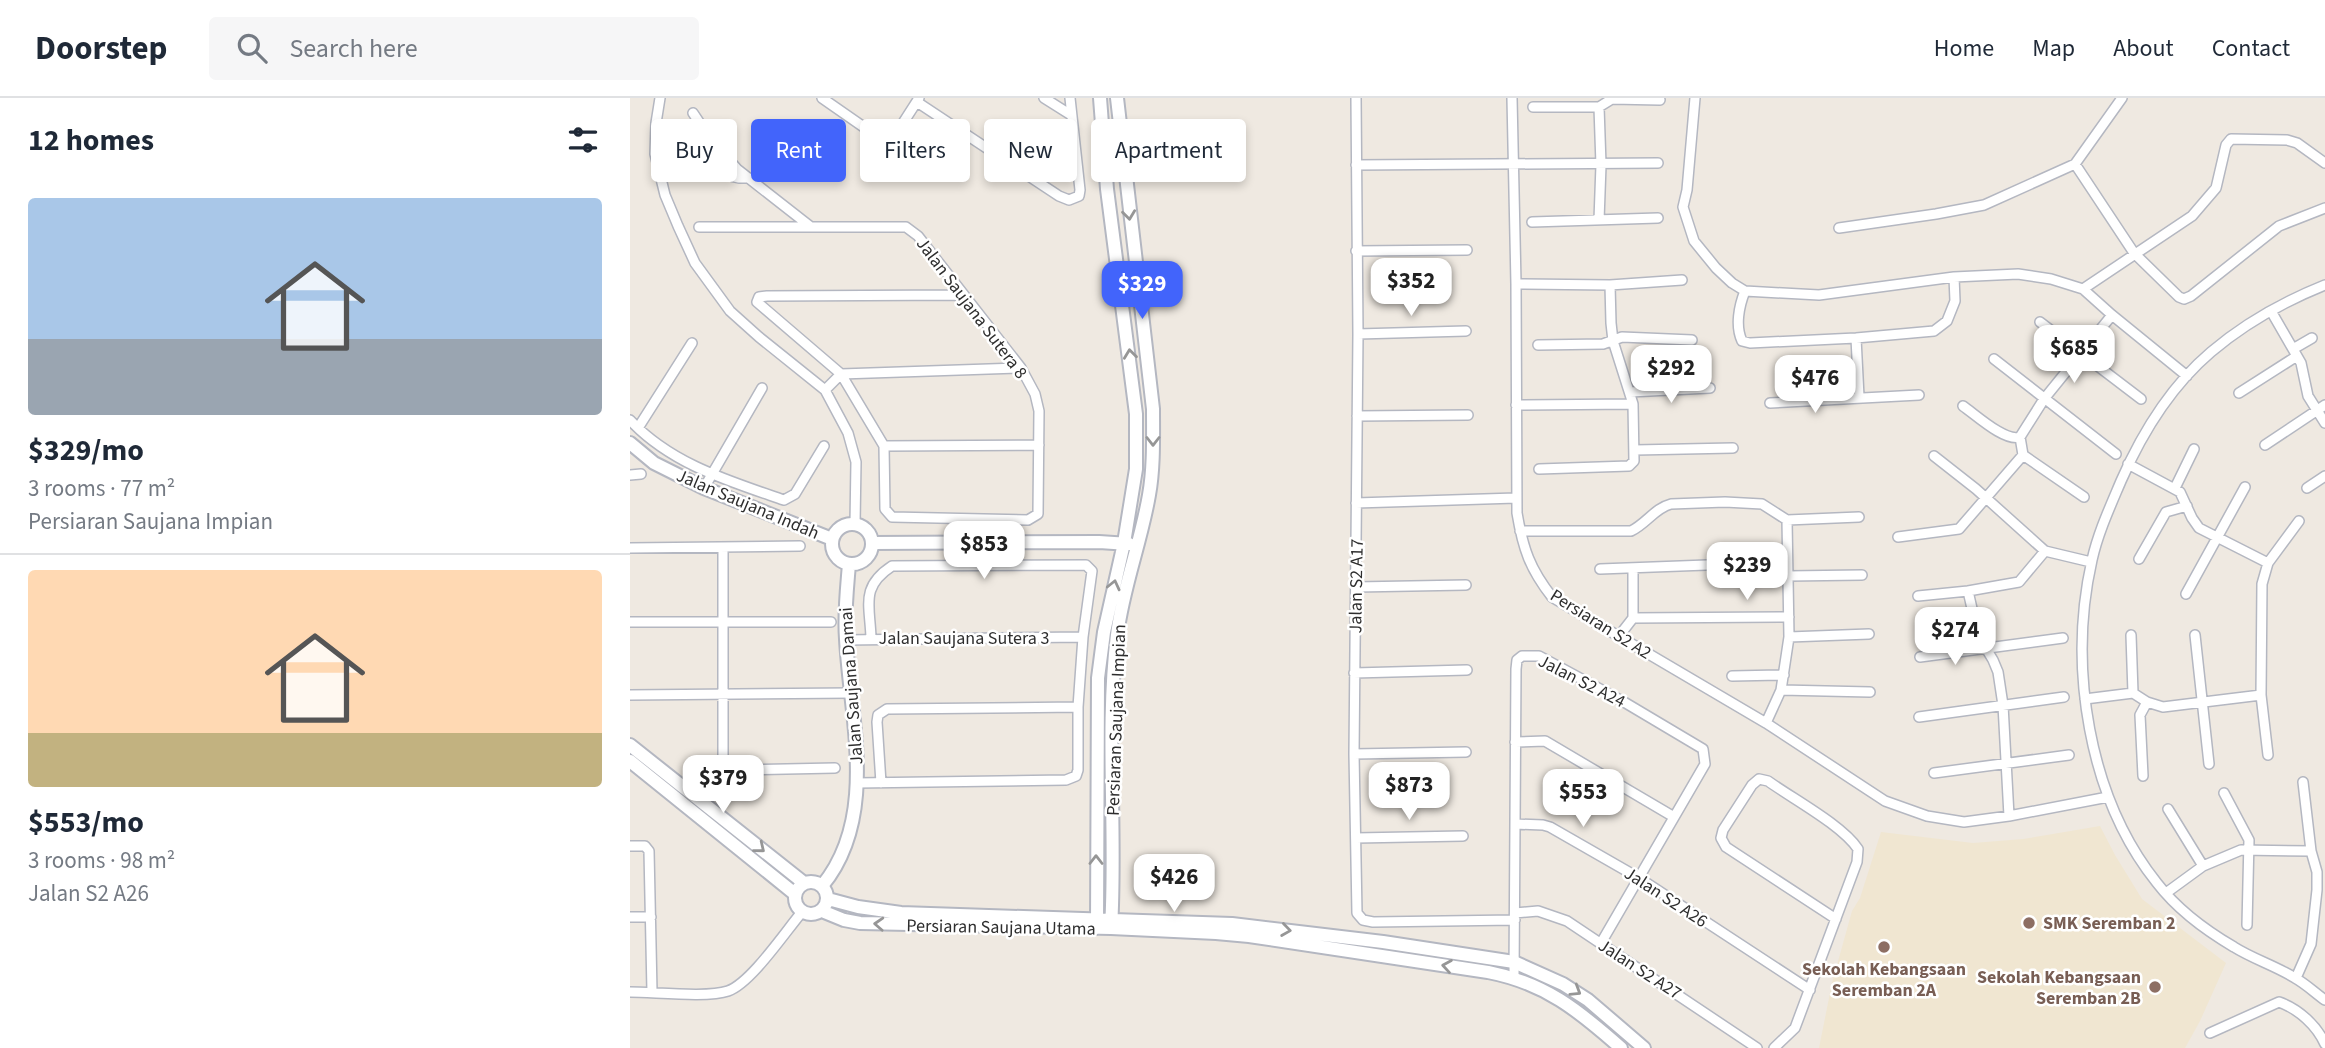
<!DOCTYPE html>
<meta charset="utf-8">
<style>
:root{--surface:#fff;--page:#f6f6f7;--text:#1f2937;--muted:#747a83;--line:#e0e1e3;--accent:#4264fb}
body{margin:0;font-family:"Source Sans 3",sans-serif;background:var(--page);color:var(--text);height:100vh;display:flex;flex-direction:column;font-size:26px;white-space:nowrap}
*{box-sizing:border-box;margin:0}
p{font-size:23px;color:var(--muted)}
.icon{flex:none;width:38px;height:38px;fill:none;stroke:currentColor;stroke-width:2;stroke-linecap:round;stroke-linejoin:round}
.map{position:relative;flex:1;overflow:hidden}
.side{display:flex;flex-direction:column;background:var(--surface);width:630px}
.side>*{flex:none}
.guide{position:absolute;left:21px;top:21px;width:665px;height:63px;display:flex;gap:14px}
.price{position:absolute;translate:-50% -60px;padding:0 16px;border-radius:14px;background:#fff;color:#222;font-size:23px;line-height:46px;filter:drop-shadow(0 2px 4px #0008)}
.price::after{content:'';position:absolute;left:50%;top:42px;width:21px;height:16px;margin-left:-10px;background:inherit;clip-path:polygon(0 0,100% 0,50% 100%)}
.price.active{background:var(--accent);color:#fff}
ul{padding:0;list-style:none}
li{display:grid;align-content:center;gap:14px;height:371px;padding:0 28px}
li+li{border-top:2px solid var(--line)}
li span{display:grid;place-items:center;height:217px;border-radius:7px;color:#555}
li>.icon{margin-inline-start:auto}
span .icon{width:126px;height:126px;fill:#fffc;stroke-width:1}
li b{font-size:30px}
h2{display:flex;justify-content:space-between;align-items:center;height:84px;padding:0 28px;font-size:30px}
.pill{padding:0 24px;border-radius:7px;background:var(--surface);box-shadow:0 4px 10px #0003;font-size:24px;line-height:63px}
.pill.active{background:var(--accent);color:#fff}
header{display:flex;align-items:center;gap:42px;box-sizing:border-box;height:98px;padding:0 35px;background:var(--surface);border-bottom:2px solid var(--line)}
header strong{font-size:33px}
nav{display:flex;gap:38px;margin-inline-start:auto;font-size:24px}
.search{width:490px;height:63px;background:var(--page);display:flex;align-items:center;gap:18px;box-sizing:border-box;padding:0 24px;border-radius:7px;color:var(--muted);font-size:26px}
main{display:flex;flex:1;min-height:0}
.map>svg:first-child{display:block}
</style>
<header>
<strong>Doorstep</strong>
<div class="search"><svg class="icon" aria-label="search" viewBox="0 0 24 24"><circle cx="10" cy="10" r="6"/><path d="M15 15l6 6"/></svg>Search here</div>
<nav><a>Home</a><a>Map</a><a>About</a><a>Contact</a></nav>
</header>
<main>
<section class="side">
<h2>12 homes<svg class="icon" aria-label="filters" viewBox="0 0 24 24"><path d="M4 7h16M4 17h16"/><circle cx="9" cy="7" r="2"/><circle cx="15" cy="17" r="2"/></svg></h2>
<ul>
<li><span style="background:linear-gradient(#a9c7e8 65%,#9aa5b1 0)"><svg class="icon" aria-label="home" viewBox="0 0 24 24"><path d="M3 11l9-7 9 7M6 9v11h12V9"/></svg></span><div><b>$329/mo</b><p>3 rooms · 77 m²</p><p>Persiaran Saujana Impian</p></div></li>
<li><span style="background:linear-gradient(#ffd9b3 75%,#c2b280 0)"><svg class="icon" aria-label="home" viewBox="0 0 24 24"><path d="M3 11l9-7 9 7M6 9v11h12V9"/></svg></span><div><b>$553/mo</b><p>3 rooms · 98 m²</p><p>Jalan S2 A26</p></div></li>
</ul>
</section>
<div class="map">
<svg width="1695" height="950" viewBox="0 0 1695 950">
<rect width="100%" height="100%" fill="#efe9e1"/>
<path fill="#f0e6d1" d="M1470,728L1485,757L1512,801L1596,865L1570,923L1555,950H1189L1202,885L1222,813L1230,800L1251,734L1343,745L1393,741Z"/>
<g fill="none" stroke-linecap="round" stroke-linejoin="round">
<defs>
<path id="street" d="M30,0L26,25L25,56L35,97L48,128L65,165L100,213L129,239L195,292L218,335L226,364L225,426
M192,0L248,39H264L289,0
M414,0L441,17
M726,0L728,236L724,656L727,815L733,822L743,824L885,822
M882,0L886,186L887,415C893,451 900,471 922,499L1136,625L1255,703L1297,718L1334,724L1379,718L1478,699
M1065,0L1057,92L1053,109L1064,143L1086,170L1102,185L1115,193L1189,197L1324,179L1388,176L1421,181L1453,191L1482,217L1557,278
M287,4L429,98L439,102L449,98L450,92L440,0
M903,9H969L982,1L1030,2
M969,9L971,67L969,122
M63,15L79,39L107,71L181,129
M79,39L81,74L109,80H119
M1445,66L1504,155L1549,199L1554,201L1561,198L1649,128L1695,110
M726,67L1028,65
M902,124L1028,120
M69,129H276L288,138L391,270L405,296L409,313L408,416L398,422L262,419L255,411L254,348L211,276L127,204L129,199L137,198L333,197
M1209,130L1306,116L1354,107L1445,66L1492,0
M726,153L837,152
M886,186L980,187L1052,182
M1695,187C1655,203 1614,226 1581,254C1541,288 1512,335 1491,383C1480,409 1468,435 1462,462C1438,568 1458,699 1527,785C1547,811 1575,832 1604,849C1623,861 1646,868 1665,880C1676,886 1685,895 1695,902
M1453,191L1562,118L1586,90L1596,47L1601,41L1657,42L1667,45L1695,65
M1115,193C1109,208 1105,228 1112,243L1120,245L1226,240L1304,233L1317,223L1325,203L1324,179
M1641,213L1671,265L1678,298L1695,325
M1410,224L1511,301
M728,236L836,233
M1226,240L1229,299
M908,247L973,246L992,239L1062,242
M1663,251L1682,240
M1364,261L1486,356
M211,276L391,270
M195,292L211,276
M1000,294L1080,290
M1609,295L1667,258
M1140,305L1289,297
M886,307L1003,306
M1333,308C1346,317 1375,344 1390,339
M727,318L838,317
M0,322C41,366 99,383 154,402L165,396L194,348
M8,330L62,245
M1635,347L1695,307
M254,348L409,347
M1005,352L1103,350
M1393,357L1390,339L1414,301L1482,217
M1393,357L1454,399
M1304,358L1346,391L1415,453L1461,464
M1498,366L1550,394L1562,420L1569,430L1638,465
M909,371L999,368L1004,363L1003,306L983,243L981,225L980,187
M0,377L11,376
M74,390L132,290
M1545,390L1564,351
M1677,390L1695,378
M726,405L886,400
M1157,422L1229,419
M890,433H1001C1016,426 1025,410 1041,406L1095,404L1132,406L1157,422L1159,539L1151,592L1136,625
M1268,439L1329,431L1393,357
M93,449V661L97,669L104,672L205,670
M0,450L170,448
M1509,461L1536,414L1557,408
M970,471L1157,464
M1158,478L1232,477
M726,489L836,487
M1338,493L1348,537L1363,562L1368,574L1373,607L1379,718
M1556,496L1615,389
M1288,498L1338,493L1389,484L1415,453
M1003,520L1159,519
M0,524H201
M1501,537L1503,595
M1565,537L1579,666
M989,538L1003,520V470
M1159,539L1239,536
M216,542L453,539
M1290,559L1433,540
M724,575L837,572
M1102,578L1154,577
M1151,592L1240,594
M0,597L222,595
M1455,601L1503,595L1517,604L1533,609L1631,597
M1289,619L1434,599
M885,644L915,643L1044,719
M724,656L836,654
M1638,657L1631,597L1632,486L1638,465L1669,423
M1304,675L1439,657
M1513,678L1510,617L1517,604
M227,685L436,682L446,678L448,672V609L453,539L462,473L456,467L262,468C230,489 240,507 241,540
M251,685L247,624L248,617L257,611L448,609
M1594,695L1619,742L1617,827
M1538,711L1573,768
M885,726L913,727L920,729L1009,780L1180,892
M726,740L833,738
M0,748H15L19,753L22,894
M1536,795L1573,768L1611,752L1681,753
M885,815L908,813L937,823L1127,950
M0,819H21
M884,879L886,571L887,562L892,558H909L994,604L1073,651L1075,666L971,845
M1666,880L1681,846L1687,792V774L1681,753L1673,684
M0,894C24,894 78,900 98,893C121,885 155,834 172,814
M1580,935L1649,904C1669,911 1687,928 1695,946
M1144,950L1165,930L1227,764L1228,751C1212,727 1163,701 1138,683L1129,681L1122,687L1093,732L1091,740L1096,749L1206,821"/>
<path id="secondary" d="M0,345L24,365L74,390L202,441
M202 446a20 20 0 1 1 40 0a20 20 0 1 1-40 0Z
M242,445L469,444L499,446
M0,647L174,785
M0,663L165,796
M165 800a16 16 0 1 1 32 0a16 16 0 1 1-32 0Z
M192,788C249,719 220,620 216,541C214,516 217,491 219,466
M198,801L228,809L271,815L602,826L753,844L884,864L933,886L958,902L1014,950
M192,813L214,822L230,825L481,830L586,835L619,838L858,874C915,885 948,912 991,950
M467,830L468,580L474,534L494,445L506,371V316L477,91L470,0
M481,830C487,732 475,634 487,537C493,489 511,444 519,397C524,369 523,339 523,311L487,0"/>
</defs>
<use href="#street" stroke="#b4b7c1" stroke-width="12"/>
<use href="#secondary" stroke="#b4b7c1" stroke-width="16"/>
<use href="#street" stroke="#fff" stroke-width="9"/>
<use href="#secondary" stroke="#fff" stroke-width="12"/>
</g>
<defs><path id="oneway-chevron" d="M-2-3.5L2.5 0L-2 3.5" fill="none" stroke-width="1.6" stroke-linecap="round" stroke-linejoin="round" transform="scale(1.75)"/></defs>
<g stroke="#969696">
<use href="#oneway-chevron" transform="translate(499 117) rotate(83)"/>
<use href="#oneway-chevron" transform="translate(500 256) rotate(-97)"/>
<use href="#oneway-chevron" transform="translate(523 343) rotate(90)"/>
<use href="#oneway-chevron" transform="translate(484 487) rotate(-77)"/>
<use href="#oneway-chevron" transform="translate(130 750) rotate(39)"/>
<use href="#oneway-chevron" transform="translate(466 762) rotate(-90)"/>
<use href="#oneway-chevron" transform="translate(249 826) rotate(-177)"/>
<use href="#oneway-chevron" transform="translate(656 832) rotate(8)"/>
<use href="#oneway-chevron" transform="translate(817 868) rotate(-171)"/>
<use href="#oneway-chevron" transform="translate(946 893) rotate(32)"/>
</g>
<g fill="#8d6e63" stroke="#fff" stroke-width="2.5">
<circle cx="1399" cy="825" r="7"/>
<circle cx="1254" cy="849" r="7"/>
<circle cx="1525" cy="889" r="7"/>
</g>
<g text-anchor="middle" stroke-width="5" stroke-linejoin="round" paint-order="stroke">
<g font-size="18" fill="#2e2e2e" stroke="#fff">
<text transform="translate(342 210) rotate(53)" y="6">Jalan Saujana Sutera 8</text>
<text transform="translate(118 406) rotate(23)" y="6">Jalan Saujana Indah</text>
<text transform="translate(726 488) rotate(-89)" y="6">Jalan S2 A17</text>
<text transform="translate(971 526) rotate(32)" y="6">Persiaran S2 A2</text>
<text x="334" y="546">Jalan Saujana Sutera 3</text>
<text transform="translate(952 583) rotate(27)" y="6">Jalan S2 A24</text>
<text transform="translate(221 588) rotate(-94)" y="6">Jalan Saujana Damai</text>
<text transform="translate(486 622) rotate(-88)" y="6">Persiaran Saujana Impian</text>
<text transform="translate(1036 799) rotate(33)" y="6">Jalan S2 A26</text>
<text transform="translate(371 829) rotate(1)" y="6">Persiaran Saujana Utama</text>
<text transform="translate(1010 871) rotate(33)" y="6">Jalan S2 A27</text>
</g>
<g font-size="18" font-weight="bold" fill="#785e54" stroke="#fff" text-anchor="start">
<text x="1413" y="831">SMK Seremban 2</text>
<text x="1254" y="877" text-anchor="middle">Sekolah Kebangsaan<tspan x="1254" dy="21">Seremban 2A</tspan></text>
<text x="1511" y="885" text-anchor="end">Sekolah Kebangsaan<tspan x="1511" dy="21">Seremban 2B</tspan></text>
</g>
</g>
</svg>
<b class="price" style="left:781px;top:220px">$352</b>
<b class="price active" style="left:512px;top:223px">$329</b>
<b class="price" style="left:1444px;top:287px">$685</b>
<b class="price" style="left:1041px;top:307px">$292</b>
<b class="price" style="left:1185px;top:317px">$476</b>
<b class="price" style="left:354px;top:483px">$853</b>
<b class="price" style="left:1117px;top:504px">$239</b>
<b class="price" style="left:1325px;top:569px">$274</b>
<b class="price" style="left:93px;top:717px">$379</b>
<b class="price" style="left:779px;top:724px">$873</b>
<b class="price" style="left:953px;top:731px">$553</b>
<b class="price" style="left:544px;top:816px">$426</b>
<div class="guide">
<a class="pill">Buy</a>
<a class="pill active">Rent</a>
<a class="pill">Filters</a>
<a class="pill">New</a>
<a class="pill">Apartment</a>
</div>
</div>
</main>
